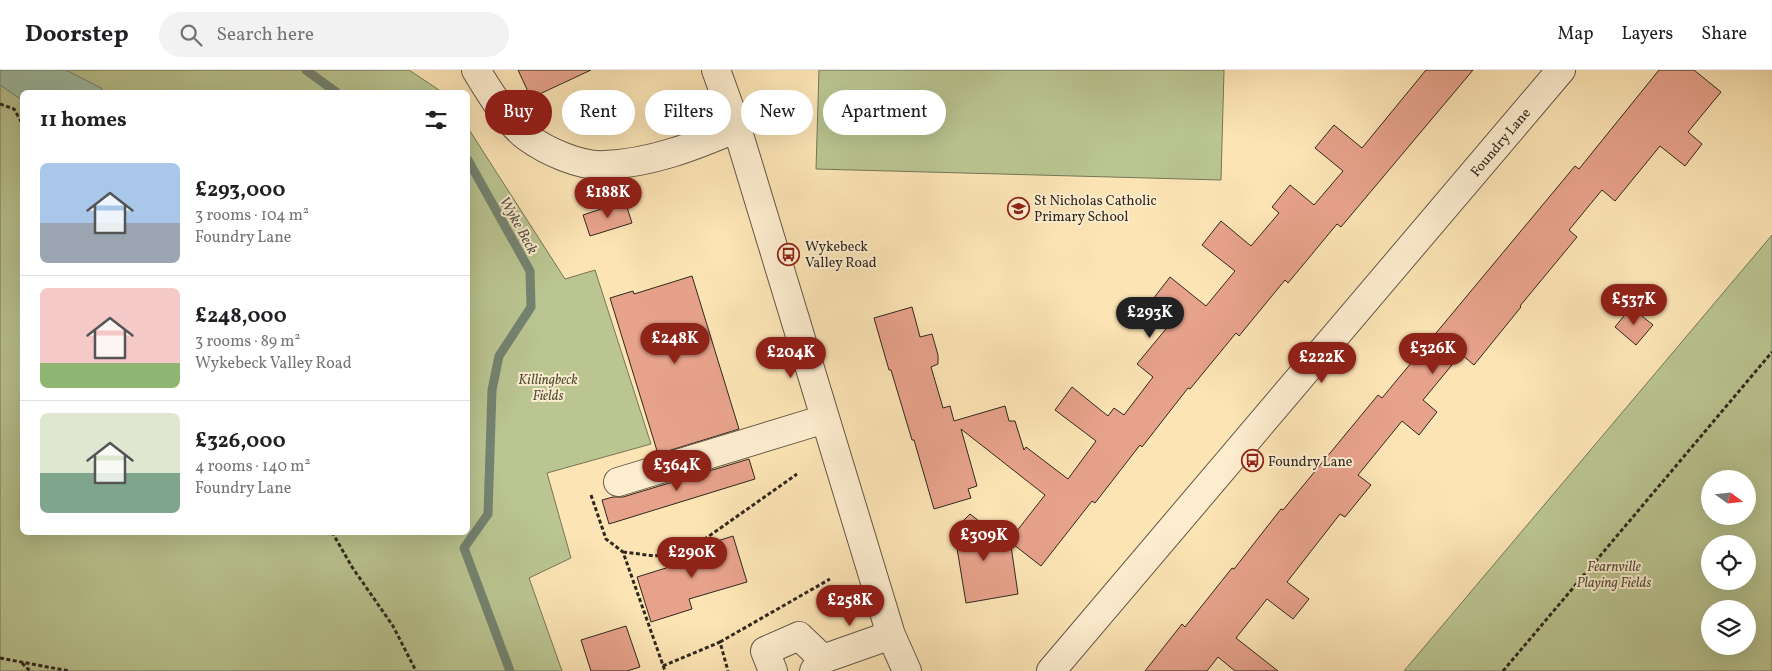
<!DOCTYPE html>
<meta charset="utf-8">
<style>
:root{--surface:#fff;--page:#f2f2f2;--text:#202124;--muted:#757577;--line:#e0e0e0;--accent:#8f2418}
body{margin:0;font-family:Vollkorn,serif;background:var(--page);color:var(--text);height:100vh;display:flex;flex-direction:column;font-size:19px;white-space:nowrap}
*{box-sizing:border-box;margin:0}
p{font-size:16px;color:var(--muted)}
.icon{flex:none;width:28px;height:28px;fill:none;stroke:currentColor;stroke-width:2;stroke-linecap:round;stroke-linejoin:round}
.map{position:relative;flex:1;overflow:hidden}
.side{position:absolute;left:20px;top:20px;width:450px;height:445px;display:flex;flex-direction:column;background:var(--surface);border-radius:8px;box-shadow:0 5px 20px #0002}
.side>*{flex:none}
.banner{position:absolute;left:485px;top:20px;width:475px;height:45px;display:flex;gap:10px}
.needle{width:32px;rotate:105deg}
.tools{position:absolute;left:1701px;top:400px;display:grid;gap:10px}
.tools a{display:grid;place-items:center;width:55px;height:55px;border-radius:50%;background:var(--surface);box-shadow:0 5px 20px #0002;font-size:25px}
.price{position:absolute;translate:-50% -42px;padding:0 11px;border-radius:18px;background:var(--accent);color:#fff;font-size:16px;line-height:32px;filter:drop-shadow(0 1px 2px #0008)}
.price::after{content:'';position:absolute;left:50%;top:30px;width:15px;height:11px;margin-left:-8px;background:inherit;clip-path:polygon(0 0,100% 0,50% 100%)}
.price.selected{background:#222;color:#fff}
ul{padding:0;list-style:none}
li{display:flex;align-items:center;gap:15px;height:125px;padding:0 20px}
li+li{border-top:1px solid var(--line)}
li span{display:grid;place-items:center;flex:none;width:140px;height:100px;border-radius:8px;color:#555}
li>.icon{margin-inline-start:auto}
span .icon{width:60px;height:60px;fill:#fffc;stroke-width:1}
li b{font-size:21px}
h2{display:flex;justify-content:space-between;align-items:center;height:60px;padding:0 20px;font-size:21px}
.chip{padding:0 18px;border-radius:22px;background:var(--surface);box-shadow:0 5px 20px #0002;font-size:18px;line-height:45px}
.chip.selected{background:var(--accent);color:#fff}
header{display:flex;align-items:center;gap:30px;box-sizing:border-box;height:70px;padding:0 25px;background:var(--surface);border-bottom:1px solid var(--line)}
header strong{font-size:24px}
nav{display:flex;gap:28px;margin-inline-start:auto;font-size:18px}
.search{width:350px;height:45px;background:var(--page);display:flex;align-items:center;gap:12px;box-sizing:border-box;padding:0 18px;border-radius:28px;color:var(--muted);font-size:19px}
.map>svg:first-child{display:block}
</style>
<header>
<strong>Doorstep</strong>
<div class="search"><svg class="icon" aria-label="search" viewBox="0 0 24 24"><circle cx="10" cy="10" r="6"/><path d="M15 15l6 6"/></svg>Search here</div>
<nav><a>Map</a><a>Layers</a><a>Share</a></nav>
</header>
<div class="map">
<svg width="1772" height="601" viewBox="0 0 1772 601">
<rect width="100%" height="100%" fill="#fce4b5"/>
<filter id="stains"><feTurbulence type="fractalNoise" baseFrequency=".004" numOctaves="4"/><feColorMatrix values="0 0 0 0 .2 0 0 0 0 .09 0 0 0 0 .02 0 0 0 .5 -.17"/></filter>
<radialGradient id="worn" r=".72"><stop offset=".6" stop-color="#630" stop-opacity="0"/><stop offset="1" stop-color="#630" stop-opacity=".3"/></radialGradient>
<path fill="#bac591" stroke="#757658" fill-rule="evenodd" d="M0,0H409L442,22H22V462H468V58L565,209L595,200L651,374L547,403L571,488L529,508L562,601H0Z
M819,0H1224L1221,110L816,99Z
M1772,165V601H1404ZM1710,409H1748V446H1710ZM1710,474H1748V511H1710ZM1710,539H1748V576H1710Z"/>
<path fill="#a0bfa8" stroke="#738371" d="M0,0H66L101,18L105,22H22V30L0,15Z"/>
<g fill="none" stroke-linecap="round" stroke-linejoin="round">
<path stroke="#738371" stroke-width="9" d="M306,0L336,22
M468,90L530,201L531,237L499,286L492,320L488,444L464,478L510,601"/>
</g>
<path fill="#e7a28b" stroke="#30281e" d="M518,0H591L531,28Z
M1426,0H1473L1341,157L1337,154L1288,213L1285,210L1239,266L1236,263L1190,319L1188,318L1142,377L1140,375L1095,433L1092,431L1041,496L1009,471L1045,425L961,359L977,416L968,419L971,428L934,439L914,370H912L891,300H889L874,248L912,237L920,267L932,264L938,285V294L931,297L943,338L950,336L954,351L1005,336L1009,351H1015L1024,380L1026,377L1068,409L1096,371L1055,340L1072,317L1108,346L1114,338L1124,345L1153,307L1137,294L1175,248L1153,229L1170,207L1206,236L1235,201L1202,175L1221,151L1251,176L1279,143L1272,137L1290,115L1314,135L1343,101L1315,78L1334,55L1362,78Z
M1659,0H1694L1721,22L1688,62L1702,74L1685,96L1660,76L1615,131L1602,120L1569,160L1577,167L1520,236L1521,237L1474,295L1461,284L1423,330L1437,342L1419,365L1402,351L1358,405L1371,415L1345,447L1340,444L1287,512L1309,529L1293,549L1267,529L1236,568L1278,601H1235L1218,587L1207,601H1145L1182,554L1185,557L1232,498L1234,499L1281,439L1283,440L1378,325L1382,328L1575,96L1579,99Z
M625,131L632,153L590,166L583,145Z
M692,206L739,359L658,384L610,228L633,221L634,224Z
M1631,237L1653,255L1636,275L1615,257Z
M749,389L755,409L609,454L602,430L613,427H623Z
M970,444L1011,476L1018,524L966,533L954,460Z
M733,466L747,512L689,529L692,539L651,552L637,507L695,489L692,479Z
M626,556L640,597L627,601H591L581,570Z"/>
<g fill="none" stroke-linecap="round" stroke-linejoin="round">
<defs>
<path id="minor" d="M476,0C488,20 508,53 527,67C546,81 581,97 605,95C652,93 695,76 737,58
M716,0L737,58L891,565L907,601
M618,412L825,349
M773,601L765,581L799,566L823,589
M814,601L823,589L891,565
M1051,601L1561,0"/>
</defs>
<use href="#minor" stroke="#635744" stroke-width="30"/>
<path stroke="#30281e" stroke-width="3" stroke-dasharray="4 2.5" stroke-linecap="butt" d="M0,34L14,39L22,53
M591,425L606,469L623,482L665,601
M332,462L352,497L393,556L416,601
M623,482L655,486L695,476L797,404
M720,572L830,509
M0,588L69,601
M22,593L30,601
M663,596L720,572L728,601
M1503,601L1772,282"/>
<use href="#minor" stroke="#fdedcf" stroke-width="28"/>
</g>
<defs>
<symbol id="school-ring" viewBox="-11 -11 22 22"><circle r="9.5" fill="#fdedcf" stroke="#8f2418" stroke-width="1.5"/><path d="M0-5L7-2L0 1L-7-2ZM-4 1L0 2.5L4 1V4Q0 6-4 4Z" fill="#8f2418"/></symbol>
<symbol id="bus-ring" viewBox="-11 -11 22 22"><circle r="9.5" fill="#fdedcf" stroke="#8f2418" stroke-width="1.5"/><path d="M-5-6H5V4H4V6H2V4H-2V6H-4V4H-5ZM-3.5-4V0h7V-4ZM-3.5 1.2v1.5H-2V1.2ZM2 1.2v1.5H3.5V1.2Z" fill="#8f2418"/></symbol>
</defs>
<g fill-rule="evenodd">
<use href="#school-ring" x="1006" y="126" width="25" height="25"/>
<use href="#bus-ring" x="776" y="172" width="25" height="25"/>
<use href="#bus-ring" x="1240" y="378" width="25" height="25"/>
</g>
<g text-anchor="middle" stroke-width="4" stroke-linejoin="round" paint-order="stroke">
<g font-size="14" fill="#30281e" stroke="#fdedcf">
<text transform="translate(1500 72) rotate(-50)" y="5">Foundry Lane</text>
</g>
<g font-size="14" fill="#30281e" stroke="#fdedcf" text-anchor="start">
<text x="1034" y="135">St Nicholas Catholic<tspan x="1034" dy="16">Primary School</tspan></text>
<text x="805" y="181">Wykebeck<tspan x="805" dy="16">Valley Road</tspan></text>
<text x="1268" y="396">Foundry Lane</text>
</g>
<g font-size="14" font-style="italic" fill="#524f3b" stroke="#fdedcf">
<text x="548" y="314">Killingbeck<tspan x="548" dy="16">Fields</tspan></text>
<text x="1614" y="501">Fearnville<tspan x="1614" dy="16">Playing Fields</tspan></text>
</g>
<g font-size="15" font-style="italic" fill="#525547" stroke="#fdedcf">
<text transform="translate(519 155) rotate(61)" y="5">Wyke Beck</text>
</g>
</g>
<rect width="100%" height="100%" filter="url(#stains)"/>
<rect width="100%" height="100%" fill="url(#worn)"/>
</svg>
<div class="tools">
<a><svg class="needle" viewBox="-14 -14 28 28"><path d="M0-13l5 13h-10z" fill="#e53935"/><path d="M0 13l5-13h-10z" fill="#757577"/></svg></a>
<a><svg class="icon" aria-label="locate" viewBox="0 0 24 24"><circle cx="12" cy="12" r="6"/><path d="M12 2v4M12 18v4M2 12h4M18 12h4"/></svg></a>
<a><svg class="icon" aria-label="layers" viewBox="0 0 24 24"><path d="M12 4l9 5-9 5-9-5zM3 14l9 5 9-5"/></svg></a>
</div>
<b class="price" style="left:608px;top:149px">£188K</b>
<b class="price" style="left:1634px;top:256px">£537K</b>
<b class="price selected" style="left:1150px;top:269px">£293K</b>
<b class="price" style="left:675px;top:295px">£248K</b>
<b class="price" style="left:1433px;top:305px">£326K</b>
<b class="price" style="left:791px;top:309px">£204K</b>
<b class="price" style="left:1322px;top:314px">£222K</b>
<b class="price" style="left:677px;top:422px">£364K</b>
<b class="price" style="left:984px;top:492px">£309K</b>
<b class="price" style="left:692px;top:509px">£290K</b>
<b class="price" style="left:850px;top:557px">£258K</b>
<div class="banner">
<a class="chip selected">Buy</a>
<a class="chip">Rent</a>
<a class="chip">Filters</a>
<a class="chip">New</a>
<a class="chip">Apartment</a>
</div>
<section class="side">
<h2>11 homes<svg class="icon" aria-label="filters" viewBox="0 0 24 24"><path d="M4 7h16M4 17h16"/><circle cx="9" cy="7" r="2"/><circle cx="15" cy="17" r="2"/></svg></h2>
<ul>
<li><span style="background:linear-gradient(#a9c7e8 60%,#9aa5b1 0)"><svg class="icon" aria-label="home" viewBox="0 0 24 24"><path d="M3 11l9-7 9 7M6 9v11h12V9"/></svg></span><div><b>£293,000</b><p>3 rooms · 104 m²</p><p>Foundry Lane</p></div></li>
<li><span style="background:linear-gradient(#f6c9c9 75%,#8fb573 0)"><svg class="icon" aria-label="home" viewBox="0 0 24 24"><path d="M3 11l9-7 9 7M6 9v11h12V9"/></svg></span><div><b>£248,000</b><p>3 rooms · 89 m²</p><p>Wykebeck Valley Road</p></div></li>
<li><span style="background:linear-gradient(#dfe7d0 60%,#7fa58c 0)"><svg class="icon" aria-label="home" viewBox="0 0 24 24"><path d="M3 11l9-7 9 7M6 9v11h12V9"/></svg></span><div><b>£326,000</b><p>4 rooms · 140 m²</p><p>Foundry Lane</p></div></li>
</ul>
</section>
</div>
